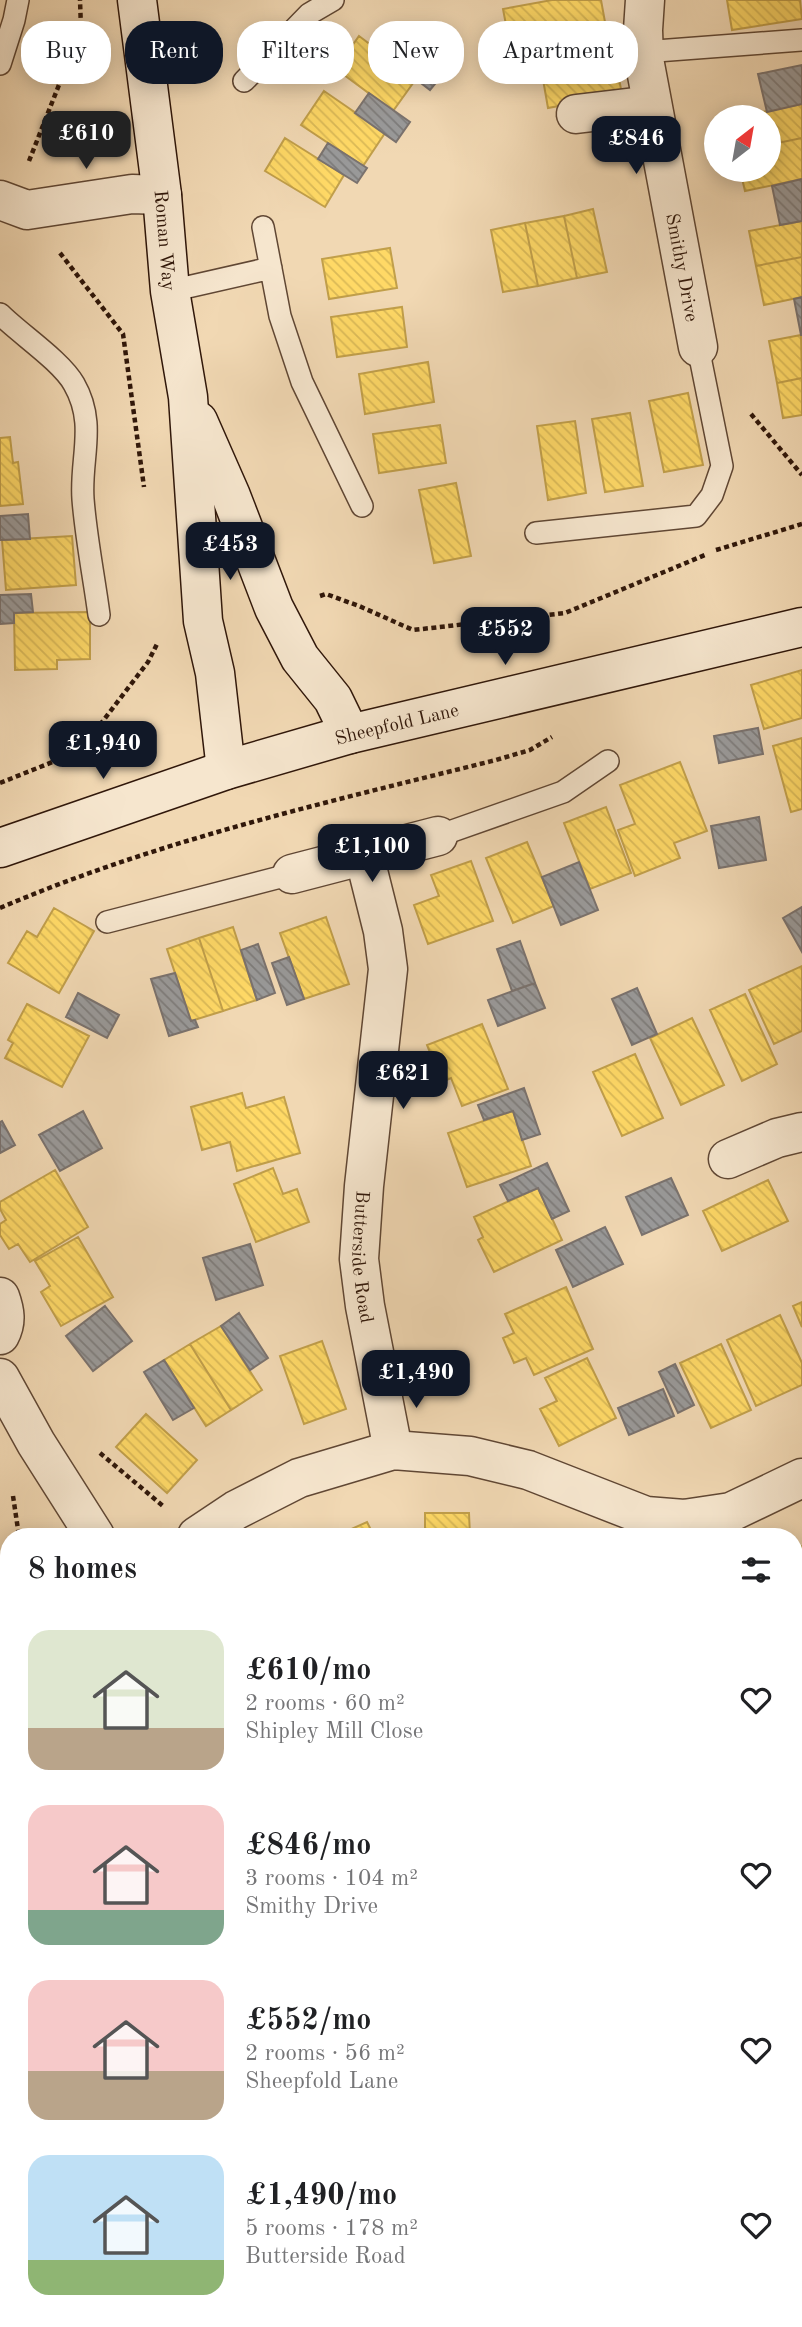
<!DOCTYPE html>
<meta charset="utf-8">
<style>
:root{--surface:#fff;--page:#f6f6f6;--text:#202124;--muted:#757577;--accent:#111827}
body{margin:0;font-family:"Old Standard TT",serif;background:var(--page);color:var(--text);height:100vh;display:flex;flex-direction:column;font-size:26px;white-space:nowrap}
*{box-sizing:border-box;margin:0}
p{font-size:23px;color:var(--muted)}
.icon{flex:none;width:38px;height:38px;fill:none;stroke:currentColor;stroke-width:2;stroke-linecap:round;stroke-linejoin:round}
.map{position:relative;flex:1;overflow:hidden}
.drawer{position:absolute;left:0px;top:1528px;width:803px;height:800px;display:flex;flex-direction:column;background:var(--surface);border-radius:28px 28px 0 0;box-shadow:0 4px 18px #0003}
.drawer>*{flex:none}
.top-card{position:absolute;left:21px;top:21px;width:761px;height:63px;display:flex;gap:14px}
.needle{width:46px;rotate:31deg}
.buttons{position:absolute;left:704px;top:105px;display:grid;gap:14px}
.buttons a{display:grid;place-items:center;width:77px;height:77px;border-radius:50%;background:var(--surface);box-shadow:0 4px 18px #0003;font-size:35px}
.price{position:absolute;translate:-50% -60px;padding:0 16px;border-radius:14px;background:var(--accent);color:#fff;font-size:23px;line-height:46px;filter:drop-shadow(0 2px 4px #0008)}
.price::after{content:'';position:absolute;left:50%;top:42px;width:21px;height:16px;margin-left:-10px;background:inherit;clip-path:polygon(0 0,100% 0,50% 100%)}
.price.current{background:#222;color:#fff}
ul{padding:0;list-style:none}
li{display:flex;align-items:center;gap:21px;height:175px;padding:0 28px}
li span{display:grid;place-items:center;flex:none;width:196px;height:140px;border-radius:21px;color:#555}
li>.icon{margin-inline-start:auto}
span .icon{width:84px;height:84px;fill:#fffc;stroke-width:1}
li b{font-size:30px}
h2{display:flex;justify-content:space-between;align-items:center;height:84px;padding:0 28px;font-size:30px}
.chip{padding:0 24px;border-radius:28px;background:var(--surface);box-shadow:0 4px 18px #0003;font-size:24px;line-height:63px}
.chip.current{background:var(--accent);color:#fff}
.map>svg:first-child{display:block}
</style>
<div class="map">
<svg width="802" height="2327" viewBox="0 0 802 2327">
<defs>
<pattern id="homes-back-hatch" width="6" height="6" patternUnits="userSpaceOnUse" patternTransform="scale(1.75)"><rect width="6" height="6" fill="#ffd966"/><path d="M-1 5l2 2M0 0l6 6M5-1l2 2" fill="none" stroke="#dbba57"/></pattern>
<pattern id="industry-back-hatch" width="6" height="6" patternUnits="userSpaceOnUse" patternTransform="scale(1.75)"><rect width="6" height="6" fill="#999"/><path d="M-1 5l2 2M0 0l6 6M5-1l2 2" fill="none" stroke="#7d7c7b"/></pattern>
</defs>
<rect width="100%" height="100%" fill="#f1d8b3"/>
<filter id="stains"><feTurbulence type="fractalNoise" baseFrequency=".00286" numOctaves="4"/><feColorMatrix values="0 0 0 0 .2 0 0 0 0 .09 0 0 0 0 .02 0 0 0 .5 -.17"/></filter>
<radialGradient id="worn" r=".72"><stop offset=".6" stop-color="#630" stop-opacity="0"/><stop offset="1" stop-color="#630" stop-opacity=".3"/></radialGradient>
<path fill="url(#homes-back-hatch)" stroke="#c19f4a" stroke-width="2" d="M552,0H601L607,33L511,51L503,9Z
M727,0H800L802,19L732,30Z
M359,36L416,79L393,111L336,69Z
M614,54L622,94L548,108L541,68Z
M324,91L385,133L363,166L301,125Z
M802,104V138L768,145V117H737Z
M285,138L344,175L325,207L265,171Z
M802,138V179L745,191L740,170H768V145Z
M593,209L607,272L577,278L564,216Z
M564,216L577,278L538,286L525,223Z
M802,221V257L756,266L749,231Z
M525,223L538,286L503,292L491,230Z
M390,248L397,288L329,299L322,259Z
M802,257V297L764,305L756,266Z
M402,307L407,347L337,357L331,317Z
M801,335L802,378L777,383L769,341Z
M428,362L434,402L365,414L359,374Z
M802,378V415L783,418L777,383Z
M688,393L703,465L664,472L649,401Z
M630,413L643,486L605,492L592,419Z
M575,421L586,493L548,500L537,426Z
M440,425L446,463L379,473L373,434Z
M10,437L13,463L18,462L23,504L0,506V438Z
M456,483L471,556L434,563L419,490Z
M72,536L76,585L6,590L2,540Z
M90,612V659L57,660V669L15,670L14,613Z
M802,670V718L764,729L751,685Z
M802,738V809L791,812L773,746Z
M680,762L707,831L674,843L680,858L635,876L618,830L635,824L620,785Z
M606,807L631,873L590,889L564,823Z
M527,842L554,906L513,923L486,858Z
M471,861L493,921L428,944L414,905L439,896L431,875Z
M54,908L94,931L59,993L8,963L27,931L37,937Z
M326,917L349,984L304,999L280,933Z
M233,927L257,1000L223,1011L199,938Z
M199,938L223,1011L191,1021L167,949Z
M802,966V1031L774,1044L749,990Z
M745,994L777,1064L742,1081L710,1010Z
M27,1004L89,1036L62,1087L5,1058L13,1043L8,1040Z
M692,1018L724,1085L681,1105L650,1038Z
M482,1024L508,1089L462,1106L451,1078L442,1082L427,1045Z
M635,1054L663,1118L622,1136L593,1072Z
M242,1093L246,1108L284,1097L300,1153L237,1171L230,1142L202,1150L191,1107Z
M513,1111L531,1166L467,1187L448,1133Z
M273,1168L283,1194L297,1189L309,1222L256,1242L234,1184Z
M55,1170L88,1227L30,1262L18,1244L9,1249L0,1235V1224L6,1220L0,1209V1202Z
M768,1180L788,1221L722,1251L703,1211Z
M538,1188L562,1240L494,1272L478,1240L483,1237L474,1217Z
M78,1237L113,1297L61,1326L41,1292L50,1286L35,1261Z
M566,1287L593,1349L534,1375L526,1358L514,1363L503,1338L514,1333L505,1314Z
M802,1302V1327L793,1306Z
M780,1315L802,1363V1385L756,1406L727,1340Z
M221,1326L262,1390L231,1410L190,1344Z
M322,1341L346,1409L304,1424L280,1356Z
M190,1344L231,1410L206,1426L164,1360Z
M721,1344L751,1410L711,1428L680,1363Z
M587,1358L616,1418L559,1446L540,1409L557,1401L545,1378Z
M146,1414L197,1460L167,1493L116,1447Z
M425,1513H469L470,1536H425Z
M367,1522L374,1536H336Z
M802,1546V1593L794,1578V1549Z
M0,1558L9,1578V1621L0,1625Z
M9,1632V1716H8L0,1700V1636Z
M2,1724L9,1739V1770L0,1774V1725Z
M9,1889V1963L0,1967V1893Z
M802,1922V1971L794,1974V1926Z
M168,2319H240L230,2327H174Z
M285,2319H356L346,2327H292Z"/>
<path fill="url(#industry-back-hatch)" stroke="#7a726e" stroke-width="2" d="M585,37L589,59L541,68L537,46Z
M408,45L444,73L430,90L394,62Z
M802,65V104L767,112L758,74Z
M369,93L410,122L396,142L355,113Z
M328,143L367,168L357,183L318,159Z
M802,179V221L780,225L772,186Z
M802,297V335H801L794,299Z
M28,514L30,539L0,540V516Z
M31,594L33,612L14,613V623L0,624V595Z
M758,728L763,754L719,763L714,736Z
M759,817L766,860L719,868L711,826Z
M579,862L598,910L561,925L542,877Z
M802,907V952L783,918Z
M520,941L535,983L512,991L497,949Z
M258,944L275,993L257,1000L241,950Z
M289,957L304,999L287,1005L272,963Z
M175,973L191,1021L195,1020L198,1027L169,1036L151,979Z
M535,983L545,1008L498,1026L488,1000Z
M637,988L657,1034L632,1045L612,999Z
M78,993L119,1015L107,1038L66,1017Z
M524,1088L540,1134L522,1140L513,1111L484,1120L478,1105Z
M83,1111L102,1148L60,1171L39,1135Z
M2,1121L15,1145L0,1153V1122Z
M547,1163L569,1211L552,1219L538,1188L508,1201L500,1185Z
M671,1178L688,1215L642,1235L626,1197Z
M605,1227L623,1264L573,1287L556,1250Z
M250,1244L263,1285L216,1300L203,1258Z
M105,1306L132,1341L93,1371L66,1336Z
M239,1313L268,1358L250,1370L221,1326Z
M164,1360L194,1408L173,1420L144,1372Z
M675,1364L694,1405L678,1413L659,1372Z
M663,1389L674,1416L629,1435L618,1408Z
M802,1633V1686L794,1690V1637Z
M7,2122L9,2127V2169L0,2172V2125Z"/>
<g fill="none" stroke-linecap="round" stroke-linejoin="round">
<defs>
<path id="lane" d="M643,52L802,40
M0,64L14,20L18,0
M244,81L309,14L333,0
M263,227L280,316L302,382L362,506
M170,291L271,268
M0,314C20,334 61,361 74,384C97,424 80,458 83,499C86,538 94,577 99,615
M536,533L696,516L712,495L722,466L698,347
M438,836L563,792L608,761
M107,922L292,874
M794,1818L802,1826
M0,1824L9,1818"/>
<g id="street">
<path id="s1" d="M645,0L643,30L644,59L698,347"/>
<path d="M576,114L652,105"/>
<path d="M0,200L27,210L132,194L162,195"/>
<path id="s2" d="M364,855L383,931L388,969L364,1186L359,1259L365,1306L393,1450"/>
<path d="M292,874L438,836"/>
<path d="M728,1159L777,1138L802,1132"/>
<path d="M0,1297C5,1311 7,1322 0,1335"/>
<path d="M0,1378L36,1443L95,1536"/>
<path d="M197,1536L236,1510L299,1478L393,1450L470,1456L528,1470L646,1516L684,1519L731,1512L802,1478"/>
<path d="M794,2147L802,2136"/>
<path d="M0,2299L9,2312"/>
<path d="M690,2327L693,2319"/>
</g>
<g id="secondary">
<path id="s3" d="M137,0L162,195L170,291L188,397L203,621L215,673L226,770"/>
<path d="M198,421L231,496L274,608L300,658L333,699L350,734"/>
<path id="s4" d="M0,848L226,770L350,734L802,627"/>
</g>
</defs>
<use href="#lane" stroke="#604734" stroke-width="24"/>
<use href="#street" stroke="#604734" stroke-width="41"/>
<use href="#secondary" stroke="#30170a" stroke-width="41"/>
<path stroke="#30170a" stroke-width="4.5" stroke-dasharray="5 3.5" stroke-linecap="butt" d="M29,161L81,29L80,0
M60,253L123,334L144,487
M751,414L802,475
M716,550L802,524
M320,596L326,594L359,606L413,630L565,613L705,555
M0,783L80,751L148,662L158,642
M0,908C159,840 328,802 496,760L530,750L552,737
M100,1453L163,1506
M13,1496L19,1536"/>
<use href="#lane" stroke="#f6e6ce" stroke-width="21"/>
<use href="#street" stroke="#f6e6ce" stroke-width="38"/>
<use href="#secondary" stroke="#f6e6ce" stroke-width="38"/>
</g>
<g text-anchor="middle" stroke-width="7" stroke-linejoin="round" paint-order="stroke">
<g font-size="19" fill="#30170a" stroke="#f6e6ce">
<text dy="7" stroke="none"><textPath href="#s3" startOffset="242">Roman Way</textPath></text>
<text dy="7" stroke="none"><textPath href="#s1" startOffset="271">Smithy Drive</textPath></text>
<text dy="7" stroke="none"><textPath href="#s4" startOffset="416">Sheepfold Lane</textPath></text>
<text dy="7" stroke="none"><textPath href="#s2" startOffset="406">Butterside Road</textPath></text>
</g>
</g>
<rect width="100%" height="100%" filter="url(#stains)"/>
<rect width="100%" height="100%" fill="url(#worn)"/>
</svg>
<div class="buttons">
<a><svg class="needle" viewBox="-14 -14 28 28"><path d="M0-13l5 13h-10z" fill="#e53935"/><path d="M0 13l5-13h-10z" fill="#757577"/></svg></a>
</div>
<b class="price current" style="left:86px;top:171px">£610</b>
<b class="price" style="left:636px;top:176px">£846</b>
<b class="price" style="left:230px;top:582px">£453</b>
<b class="price" style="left:505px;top:667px">£552</b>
<b class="price" style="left:103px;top:781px">£1,940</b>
<b class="price" style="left:372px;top:884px">£1,100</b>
<b class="price" style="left:403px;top:1111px">£621</b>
<b class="price" style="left:416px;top:1410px">£1,490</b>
<div class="top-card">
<a class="chip">Buy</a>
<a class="chip current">Rent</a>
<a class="chip">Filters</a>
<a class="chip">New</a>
<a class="chip">Apartment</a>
</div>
<section class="drawer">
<h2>8 homes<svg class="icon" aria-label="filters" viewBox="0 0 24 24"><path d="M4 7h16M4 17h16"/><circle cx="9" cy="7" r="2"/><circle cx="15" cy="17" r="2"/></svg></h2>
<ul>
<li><span style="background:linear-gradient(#dfe7d0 70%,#b9a48a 0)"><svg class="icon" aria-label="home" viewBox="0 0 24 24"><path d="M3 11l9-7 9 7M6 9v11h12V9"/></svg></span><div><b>£610/mo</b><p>2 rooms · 60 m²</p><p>Shipley Mill Close</p></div><svg class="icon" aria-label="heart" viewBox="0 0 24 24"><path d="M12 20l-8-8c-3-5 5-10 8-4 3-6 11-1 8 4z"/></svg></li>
<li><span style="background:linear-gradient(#f6c9c9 75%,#7fa58c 0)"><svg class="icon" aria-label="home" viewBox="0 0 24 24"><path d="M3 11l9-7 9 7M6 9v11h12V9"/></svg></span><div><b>£846/mo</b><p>3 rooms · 104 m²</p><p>Smithy Drive</p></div><svg class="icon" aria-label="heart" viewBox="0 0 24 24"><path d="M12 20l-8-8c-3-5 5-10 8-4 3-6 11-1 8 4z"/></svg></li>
<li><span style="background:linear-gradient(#f6c9c9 65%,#b9a48a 0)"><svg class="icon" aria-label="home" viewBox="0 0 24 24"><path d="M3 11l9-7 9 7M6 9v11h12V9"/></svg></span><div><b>£552/mo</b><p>2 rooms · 56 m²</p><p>Sheepfold Lane</p></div><svg class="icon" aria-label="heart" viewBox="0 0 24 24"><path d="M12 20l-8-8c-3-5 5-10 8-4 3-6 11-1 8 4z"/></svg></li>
<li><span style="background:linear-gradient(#bfe0f5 75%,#8fb573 0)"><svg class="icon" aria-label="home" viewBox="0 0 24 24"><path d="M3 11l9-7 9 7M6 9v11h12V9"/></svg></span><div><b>£1,490/mo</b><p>5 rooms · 178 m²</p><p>Butterside Road</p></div><svg class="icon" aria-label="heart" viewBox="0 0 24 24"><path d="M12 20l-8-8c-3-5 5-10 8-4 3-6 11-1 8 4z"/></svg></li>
</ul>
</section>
</div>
